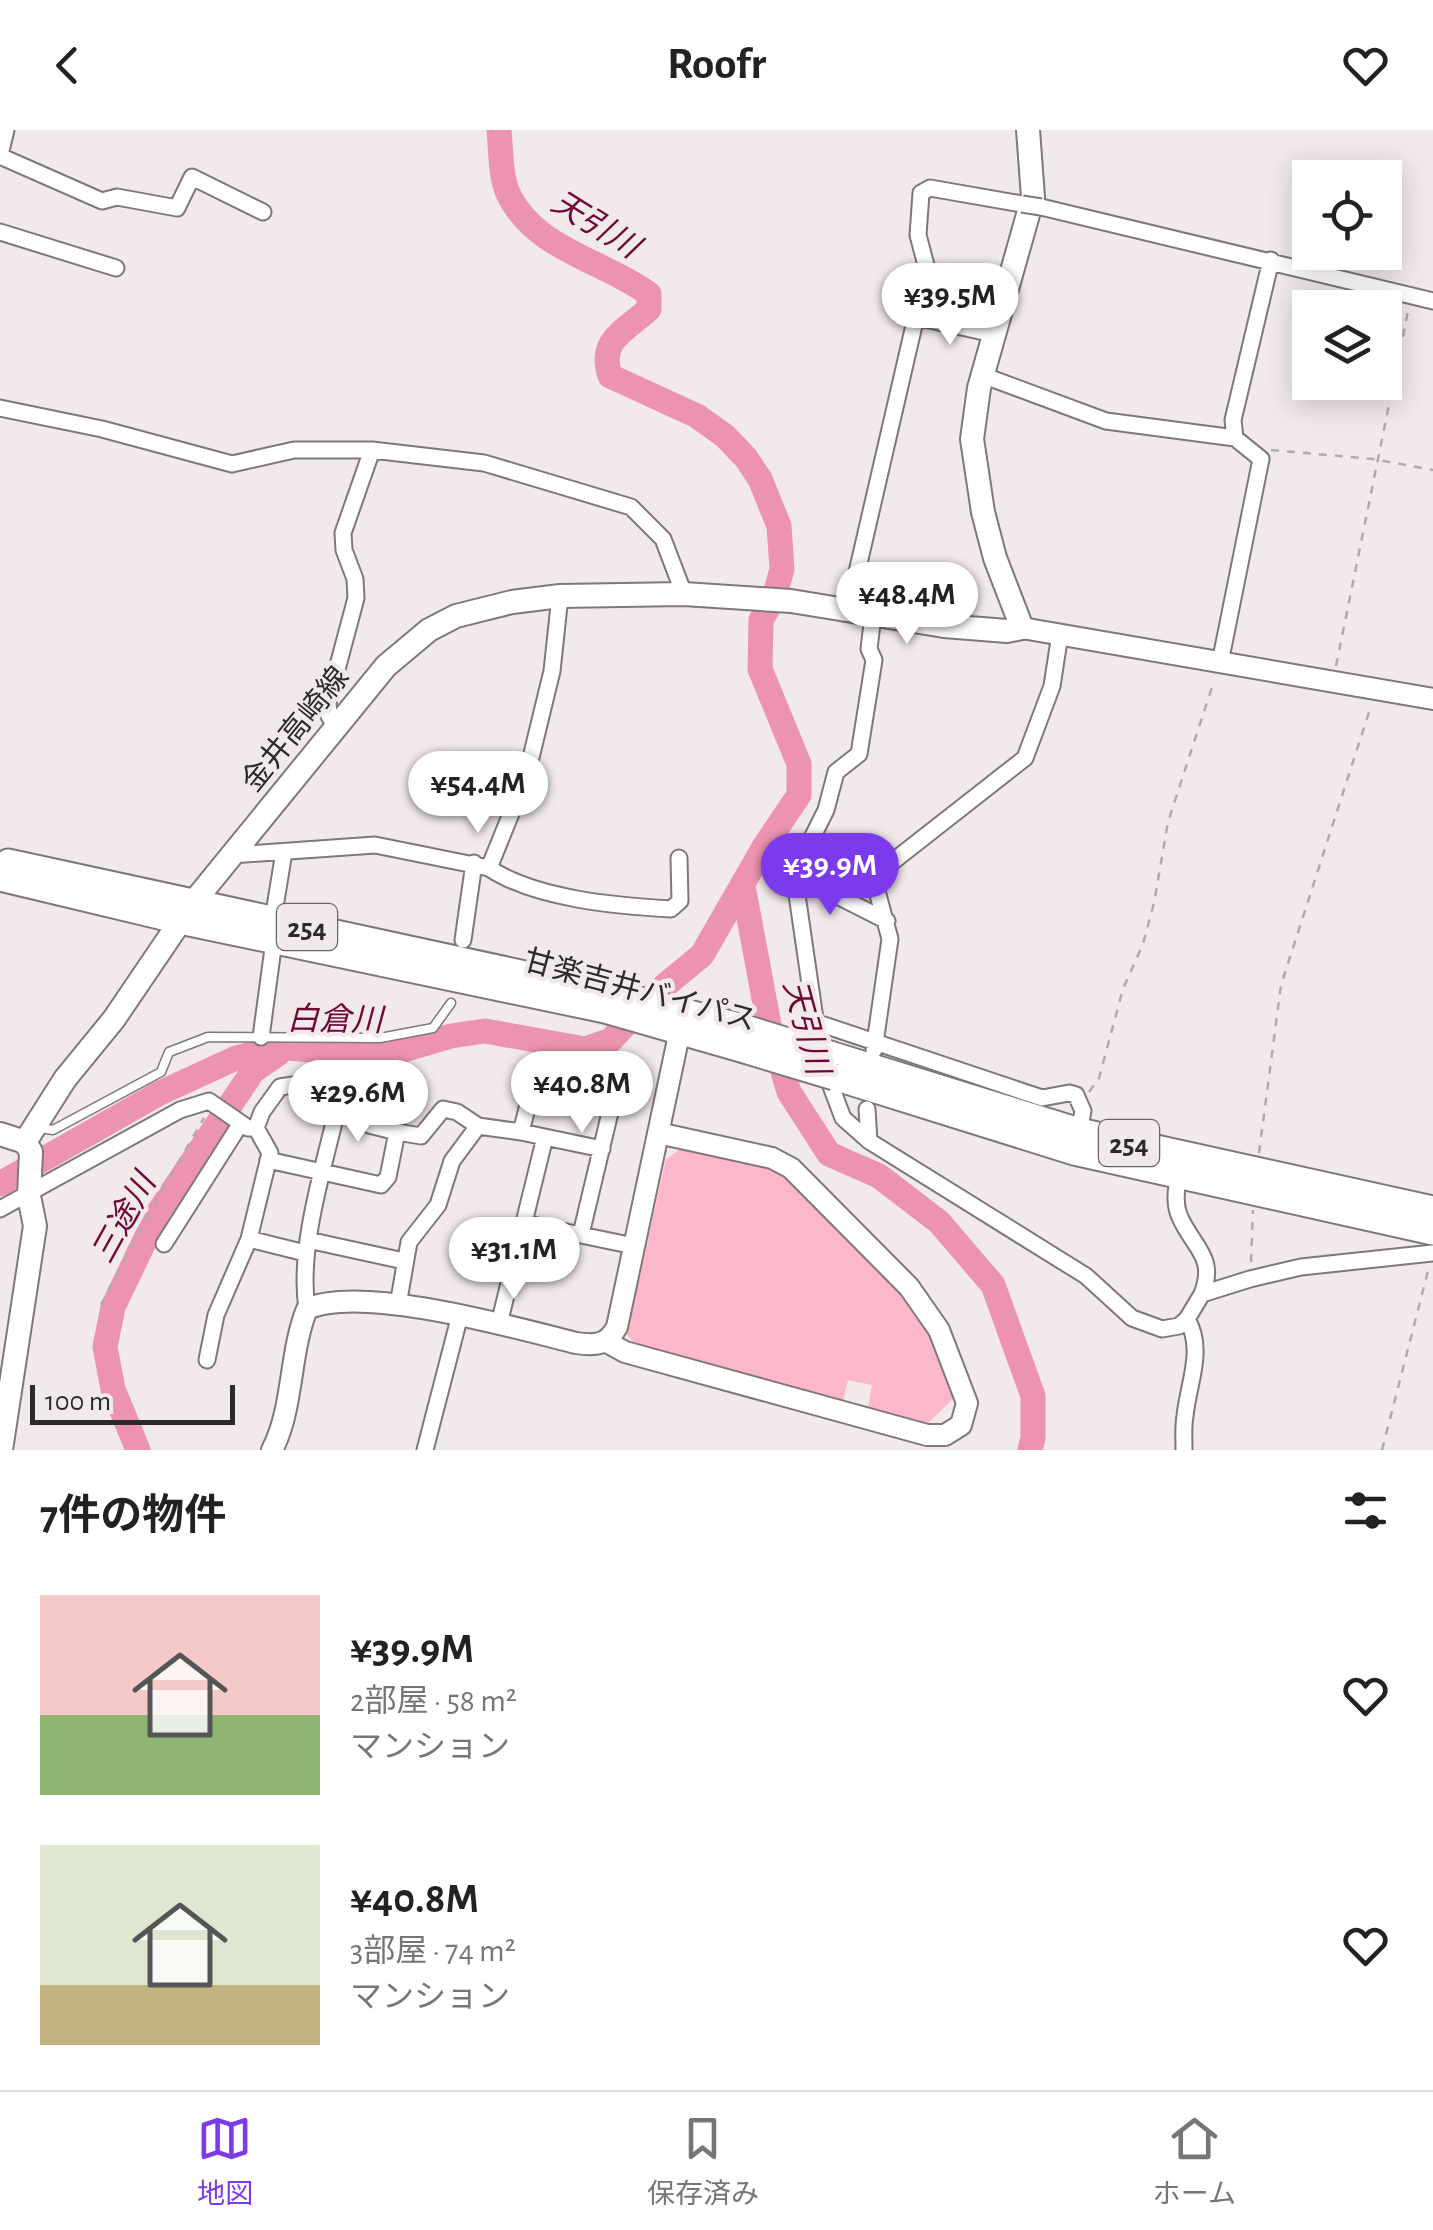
<!DOCTYPE html>
<html lang="ja">
<meta charset="utf-8">
<style>
:root{--surface:#fff;--page:#f2f2f2;--text:#222;--muted:#767676;--line:#e0e0e0;--accent:#7c3aed}
body{margin:0;font-family:"Alegreya Sans","Noto Sans JP",sans-serif;background:var(--page);color:var(--text);height:100vh;display:flex;flex-direction:column;font-size:38px;white-space:nowrap}
*{box-sizing:border-box;margin:0}
p{font-size:32px;color:var(--muted)}
.icon{flex:none;width:55px;height:55px;fill:none;stroke:currentColor;stroke-width:2;stroke-linecap:round;stroke-linejoin:round}
.map{position:relative;height:1320px;overflow:hidden}
.sheet{display:flex;flex-direction:column;background:var(--surface);flex:1}
.sheet>*{flex:none}
.buttons{position:absolute;left:1292px;top:30px;display:grid;gap:20px}
.buttons a{display:grid;place-items:center;width:110px;height:110px;border-radius:0px;background:var(--surface);box-shadow:0 5px 25px #0003;font-size:50px}
.scale{position:absolute;left:30px;bottom:25px;width:205px;box-sizing:border-box;padding-left:10px;border:5px solid #2c292a;border-top:0;font-size:28px;line-height:35px;white-space:nowrap;color:#2c292a;-webkit-text-stroke:8px #f2e9eb;paint-order:stroke}
.price{position:absolute;translate:-50% -85px;padding:0 22px;border-radius:35px;background:#fff;color:#222;font-size:32px;line-height:65px;filter:drop-shadow(0 2px 5px #0008)}
.price::after{content:'';position:absolute;left:50%;top:60px;width:30px;height:22px;margin-left:-15px;background:inherit;clip-path:polygon(0 0,100% 0,50% 100%)}
.price.selected{background:var(--accent);color:#fff}
ul{padding:0;list-style:none}
li{display:flex;align-items:center;gap:30px;height:250px;padding:0 40px}
li span{display:grid;place-items:center;flex:none;width:280px;height:200px;border-radius:0px;color:#555}
li>.icon{margin-inline-start:auto}
span .icon{width:120px;height:120px;fill:#fffc;stroke-width:1}
li b{font-size:42px}
h2{display:flex;justify-content:space-between;align-items:center;height:120px;padding:0 40px;font-size:42px}
header{display:flex;justify-content:space-between;align-items:center;height:130px;padding:0 40px;background:var(--surface);font-size:45px;font-weight:600}
.dock{display:flex;justify-content:space-around;align-items:center;height:140px;border-top:2px solid var(--line);background:var(--surface);font-size:28px;color:var(--muted)}
.dock a{display:grid;justify-items:center;gap:5px}
.dock .selected{color:var(--accent)}
.map>svg:first-child{display:block}
</style>
<header><svg class="icon" aria-label="back" viewBox="0 0 24 24"><path d="M15 5l-7 7 7 7"/></svg>Roofr<svg class="icon" aria-label="heart" viewBox="0 0 24 24"><path d="M12 20l-8-8c-3-5 5-10 8-4 3-6 11-1 8 4z"/></svg></header>
<div class="map">
<svg width="1433" height="1320" viewBox="0 0 1433 1320">
<rect width="100%" height="100%" fill="#f2e9eb"/>
<path fill="#fcb7cb" d="M535,929L623,940L617,959L533,941Z
M680,1019L772,1038L782,1043L904,1166L941,1225L955,1267L926,1295L868,1279L872,1255L848,1250L843,1271L637,1217L627,1204L666,1029Z"/>
<g fill="none" stroke-linecap="round" stroke-linejoin="round">
<path stroke="#ec94af" stroke-width="25" d="M743,756L769,895L789,962L829,1024L879,1046L939,1092L993,1155L1033,1266V1308L1030,1320
M0,1054L160,963L236,928L267,920L287,918L383,926L451,906L485,901L585,919L611,910L651,867L702,825L764,717L799,665V634L760,539L761,490L774,468L782,439L779,396L760,349L746,328L725,306L697,286L610,246C598,210 625,201 649,179V164C603,130 532,119 507,61C500,43 501,19 499,0
M138,1320L113,1259L105,1217L113,1177L158,1083L253,941L278,924"/>
<defs>
<path id="service" d="M40,998L53,1000L161,942L169,922L208,907L380,908L433,898L451,873"/>
<path id="minor" d="M0,25L6,0
M0,26L102,71L117,67L177,78L192,47L263,82
M1041,77L1433,171
M0,102L116,138
M916,187L993,204
M982,245L1106,291L1235,308
M0,278L102,299L232,334L294,320H372L343,403L344,420L355,449L356,468L328,573L329,586L335,595
M372,320L484,333L631,377L663,409L684,464
M848,481L927,139L918,105L921,63L930,58L1022,74
M1220,533L1261,329L1235,308L1233,290L1271,130
M231,725L375,715L489,738L527,644L552,541L560,466
M489,738C535,769 617,776 671,779L680,771L679,728
M794,744L887,791
M273,789L284,722
M463,810L474,733
M815,892L1042,968L1069,963L1076,965L1083,981L1079,1001
M261,907L274,811
M874,920L890,809L874,750L882,740L1025,628L1052,556L1060,504
M867,979L869,1011L1086,1146L1132,1188L1162,1199L1179,1196L1187,1189L1202,1164L1250,1149L1301,1137L1433,1123
M256,998L262,982L280,957L299,954L369,969L372,978L369,995L397,1002L388,1047L381,1055L268,1030
M397,1002L421,1006L443,979L457,982L478,996
M521,1002L534,951L539,949L610,964L613,970L581,1104
M869,1011L843,988L821,930L794,744L826,680L836,642L859,624L874,530L869,519L873,485
M1179,1046C1176,1059 1174,1072 1179,1085C1192,1117 1217,1126 1202,1164
M0,1079L180,980L209,971L248,998H256L270,1023L249,1109L216,1185L207,1230
M523,1093L634,1116
M249,1109L305,1123
M308,1110L404,1131
M164,1114L241,993
M398,1175L409,1112L438,1075L452,1031L478,996L521,1002L602,1019
M307,1179C297,1114 327,1028 341,963
M499,1194L545,1007
M425,1320L460,1185
M1184,1320C1184,1309 1183,1297 1185,1286C1188,1254 1205,1220 1187,1189"/>
<path id="tertiary" d="M1022,498L1433,569
M605,1211L625,1222L927,1305H945L961,1295L967,1273L939,1200L909,1157L791,1038L772,1028L658,1003
M272,1320C294,1278 289,1223 307,1179C361,1154 516,1198 576,1213C596,1216 607,1215 617,1197L680,900"/>
<path id="secondary" d="M0,1004L25,1012L31,1022L29,1066L35,1096L1,1320
M25,1012L65,949L114,889L192,774L386,536L429,500L456,486L512,472L560,466L684,464L791,471L944,496L1007,501L1022,498L995,428L983,382L972,309L979,258L1033,67L1028,0"/>
<path id="trunk" d="M8,732L613,863L739,896
M0,748L180,791L605,880L741,919
M830,924L1079,1001L1433,1079
M834,947L1074,1022L1433,1102"/>
</defs>
<use href="#service" stroke="#7f7779" stroke-width="11"/>
<use href="#minor" stroke="#7f7779" stroke-width="19"/>
<use href="#tertiary" stroke="#7f7779" stroke-width="24"/>
<use href="#secondary" stroke="#7f7779" stroke-width="26"/>
<use href="#trunk" stroke="#7f7779" stroke-width="29"/>
<path stroke="#b1aaac" stroke-width="2.5" stroke-dasharray="8 8" stroke-linecap="butt" d="M1271,320L1373,329L1433,340
M1336,536L1408,181
M1089,962L1099,948L1123,859L1143,814L1154,773L1168,692L1214,551
M1259,1023L1281,855L1371,576
M1251,1132L1253,1080
M101,1175L149,1083L204,988
M1382,1320L1429,1137"/>
<use href="#service" stroke="#fff" stroke-width="8"/>
<use href="#minor" stroke="#fff" stroke-width="15"/>
<use href="#tertiary" stroke="#fff" stroke-width="20"/>
<use href="#secondary" stroke="#fff" stroke-width="22"/>
<use href="#trunk" stroke="#fff" stroke-width="25"/>
<defs>
<path id="minor-bridge" d="M1022,74L1041,77"/>
<path id="trunk-bridge" d="M739,896L830,924
M741,919L834,947"/>
</defs>
<use href="#minor-bridge" stroke="#7f7779" stroke-width="19" stroke-linecap="butt"/>
<use href="#trunk-bridge" stroke="#7f7779" stroke-width="29" stroke-linecap="butt"/>
<use href="#minor-bridge" stroke="#fff" stroke-width="15"/>
<use href="#trunk-bridge" stroke="#fff" stroke-width="25"/>
</g>
<g text-anchor="middle" stroke-width="9" stroke-linejoin="round" paint-order="stroke">
<g fill="#f2e9eb" stroke="#676364" stroke-width="2.5">
<rect x="277" y="774" width="60" height="46" rx="8"/>
<rect x="1099" y="990" width="60" height="46" rx="8"/>
</g>
<g font-size="28" font-weight="bold" fill="#2c292a">
<text x="307" y="807">254</text>
<text x="1129" y="1023">254</text>
</g>
<g font-size="30" fill="#2c292a" stroke="#f2e9eb">
<text transform="translate(295 599) rotate(-51)" y="10">金井高崎線</text>
<text transform="translate(640 860) rotate(15)" y="10">甘楽吉井バイパス</text>
</g>
<g font-size="32" font-style="italic" fill="#700538" stroke="#f2e9eb">
<text transform="translate(596 94) rotate(32)" y="11">天引川</text>
<text transform="translate(335 889) rotate(1)" y="11">白倉川</text>
<text transform="translate(807 897) rotate(75)" y="11">天引川</text>
<text transform="translate(123 1088) rotate(-61)" y="11">三途川</text>
</g>
</g>
</svg>
<div class="buttons">
<a><svg class="icon" aria-label="locate" viewBox="0 0 24 24"><circle cx="12" cy="12" r="6"/><path d="M12 2v4M12 18v4M2 12h4M18 12h4"/></svg></a>
<a><svg class="icon" aria-label="layers" viewBox="0 0 24 24"><path d="M12 4l9 5-9 5-9-5zM3 14l9 5 9-5"/></svg></a>
</div>
<div class="scale">100 m</div>
<b class="price" style="left:950px;top:218px">¥39.5M</b>
<b class="price" style="left:907px;top:517px">¥48.4M</b>
<b class="price" style="left:478px;top:706px">¥54.4M</b>
<b class="price selected" style="left:830px;top:788px">¥39.9M</b>
<b class="price" style="left:582px;top:1006px">¥40.8M</b>
<b class="price" style="left:358px;top:1015px">¥29.6M</b>
<b class="price" style="left:514px;top:1172px">¥31.1M</b>
</div>
<section class="sheet">
<h2>7件の物件<svg class="icon" aria-label="filters" viewBox="0 0 24 24"><path d="M4 7h16M4 17h16"/><circle cx="9" cy="7" r="2"/><circle cx="15" cy="17" r="2"/></svg></h2>
<ul>
<li><span style="background:linear-gradient(#f6c9c9 60%,#8fb573 0)"><svg class="icon" aria-label="home" viewBox="0 0 24 24"><path d="M3 11l9-7 9 7M6 9v11h12V9"/></svg></span><div><b>¥39.9M</b><p>2部屋 · 58 m²</p><p>マンション</p></div><svg class="icon" aria-label="heart" viewBox="0 0 24 24"><path d="M12 20l-8-8c-3-5 5-10 8-4 3-6 11-1 8 4z"/></svg></li>
<li><span style="background:linear-gradient(#dfe7d0 70%,#c2b280 0)"><svg class="icon" aria-label="home" viewBox="0 0 24 24"><path d="M3 11l9-7 9 7M6 9v11h12V9"/></svg></span><div><b>¥40.8M</b><p>3部屋 · 74 m²</p><p>マンション</p></div><svg class="icon" aria-label="heart" viewBox="0 0 24 24"><path d="M12 20l-8-8c-3-5 5-10 8-4 3-6 11-1 8 4z"/></svg></li>
</ul>
</section>
<nav class="dock">
<a class="selected"><svg class="icon" aria-label="map" viewBox="0 0 24 24"><path d="M3 6l6-2 6 2 6-2v14l-6 2-6-2-6 2zM9 4v14M15 6v14"/></svg>地図</a>
<a><svg class="icon" aria-label="saved" viewBox="0 0 24 24"><path d="M7 4h10v16l-5-4-5 4z"/></svg>保存済み</a>
<a><svg class="icon" aria-label="home" viewBox="0 0 24 24"><path d="M3 11l9-7 9 7M6 9v11h12V9"/></svg>ホーム</a>
</nav>
